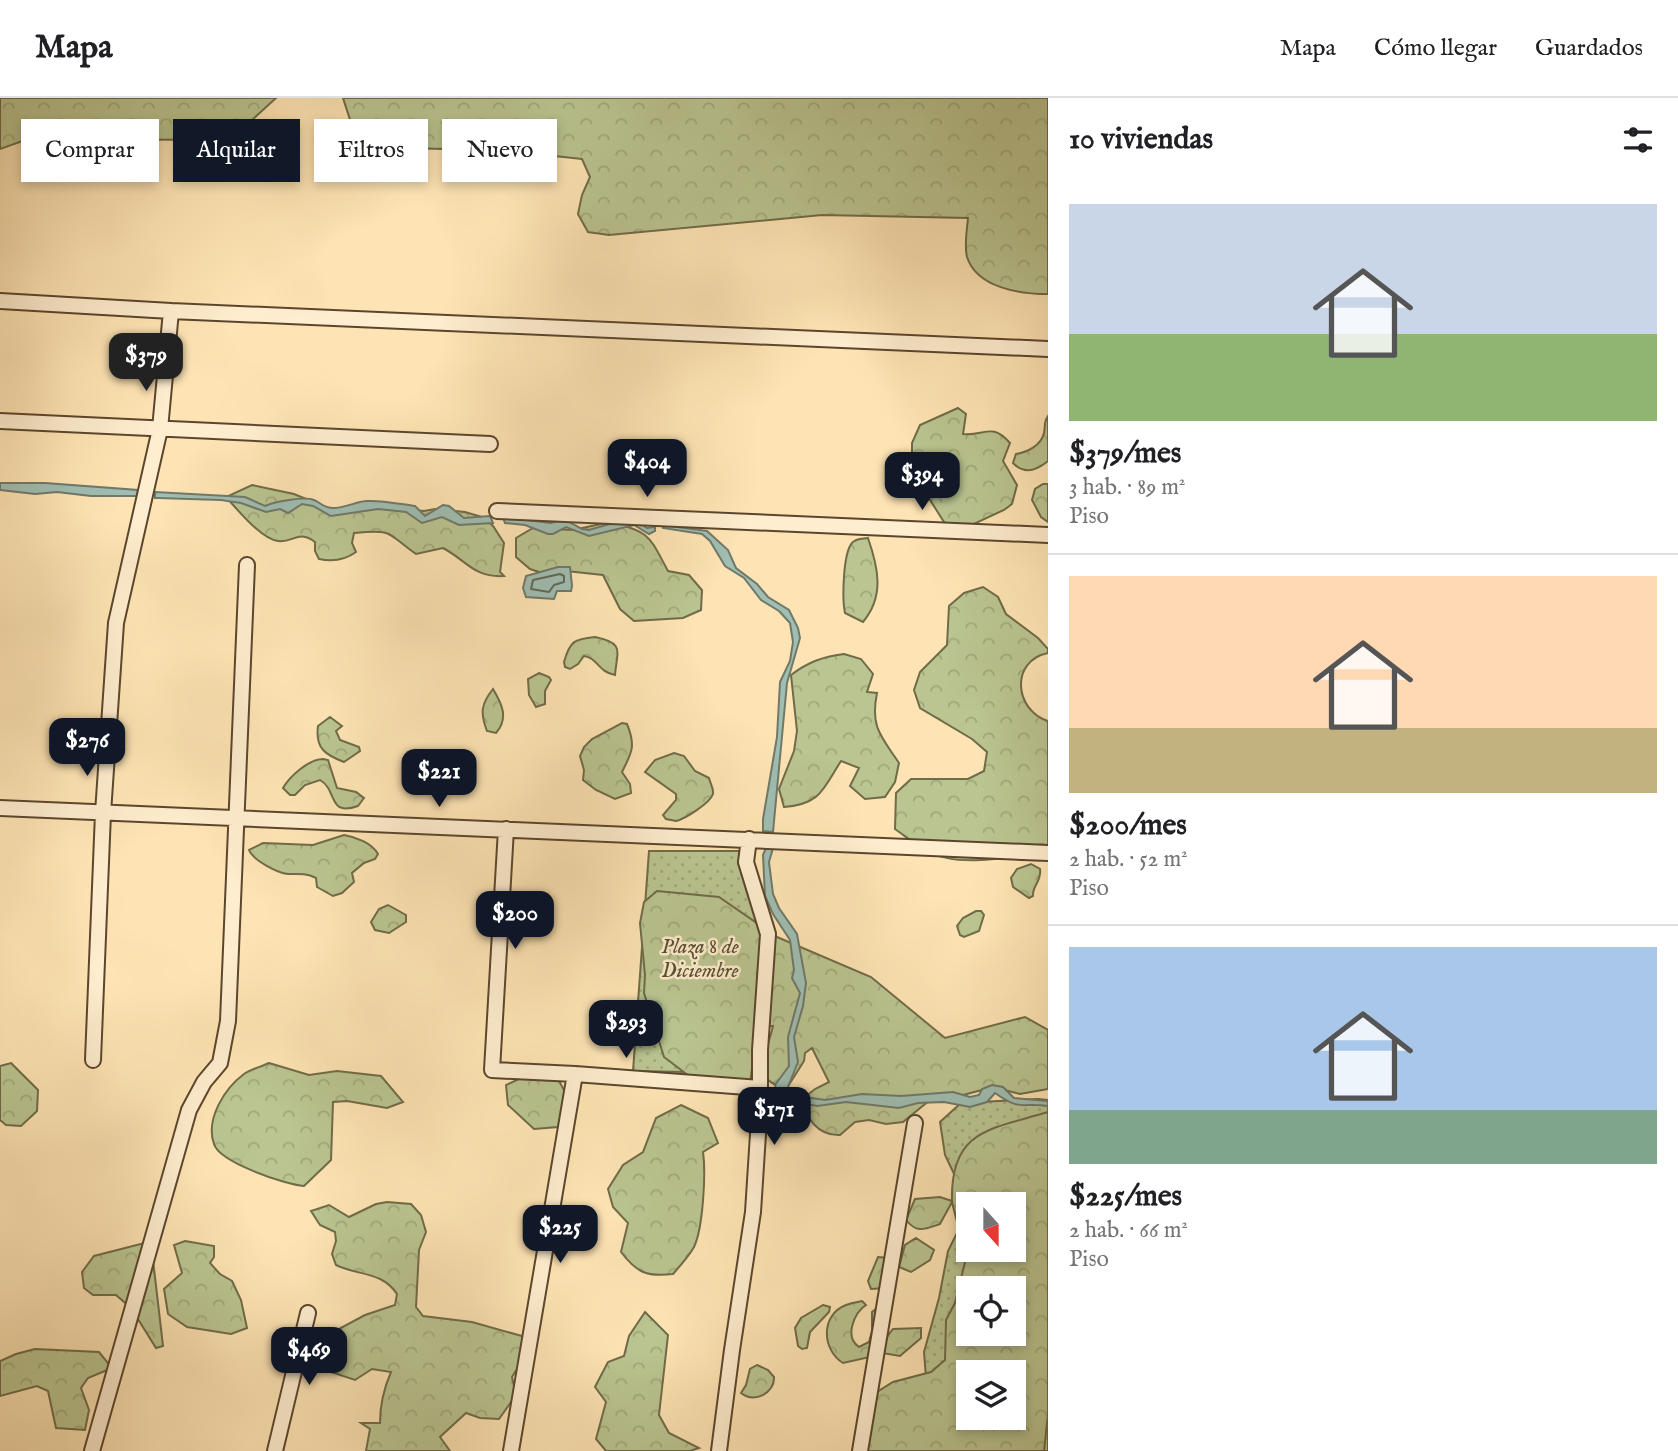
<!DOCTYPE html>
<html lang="es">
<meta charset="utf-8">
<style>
:root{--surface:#fff;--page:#f6f6f6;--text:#202124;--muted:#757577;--line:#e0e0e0;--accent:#111827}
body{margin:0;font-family:"IM FELL English",serif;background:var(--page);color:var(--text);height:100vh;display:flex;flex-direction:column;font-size:26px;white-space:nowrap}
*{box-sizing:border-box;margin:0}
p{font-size:23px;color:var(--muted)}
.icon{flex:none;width:38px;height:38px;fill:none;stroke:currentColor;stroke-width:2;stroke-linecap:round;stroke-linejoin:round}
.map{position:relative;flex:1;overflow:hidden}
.side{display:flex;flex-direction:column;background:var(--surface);width:630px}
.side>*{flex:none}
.banner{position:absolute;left:21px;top:21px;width:665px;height:63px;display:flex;gap:14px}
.needle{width:46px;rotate:159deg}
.tools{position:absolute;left:956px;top:1094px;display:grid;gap:14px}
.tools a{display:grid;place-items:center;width:70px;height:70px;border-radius:0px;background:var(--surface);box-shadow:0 4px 10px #0003;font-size:35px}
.price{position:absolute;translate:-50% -60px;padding:0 16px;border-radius:14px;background:var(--accent);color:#fff;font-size:23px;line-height:46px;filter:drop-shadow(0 2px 4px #0008)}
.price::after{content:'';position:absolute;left:50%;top:42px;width:21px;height:16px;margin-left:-10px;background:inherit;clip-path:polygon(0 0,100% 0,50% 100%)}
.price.current{background:#222;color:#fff}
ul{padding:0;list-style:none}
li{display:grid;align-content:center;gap:14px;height:371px;padding:0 21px}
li+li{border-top:2px solid var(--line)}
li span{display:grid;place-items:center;height:217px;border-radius:0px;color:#555}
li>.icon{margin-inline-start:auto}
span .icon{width:126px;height:126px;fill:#fffc;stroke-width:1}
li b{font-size:30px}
h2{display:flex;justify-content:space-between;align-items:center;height:84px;padding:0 21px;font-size:30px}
.chip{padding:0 24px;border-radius:0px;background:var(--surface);box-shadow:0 4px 10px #0003;font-size:24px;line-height:63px}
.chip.current{background:var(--accent);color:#fff}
header{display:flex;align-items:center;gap:42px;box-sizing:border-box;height:98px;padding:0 35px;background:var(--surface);border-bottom:2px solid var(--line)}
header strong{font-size:33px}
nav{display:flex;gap:38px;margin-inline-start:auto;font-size:24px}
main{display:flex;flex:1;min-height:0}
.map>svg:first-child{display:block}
</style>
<header>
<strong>Mapa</strong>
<nav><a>Mapa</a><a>Cómo llegar</a><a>Guardados</a></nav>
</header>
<main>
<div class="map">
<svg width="1048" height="1353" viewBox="0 0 1048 1353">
<defs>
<pattern id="grass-dots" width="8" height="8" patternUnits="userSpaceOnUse" patternTransform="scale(1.75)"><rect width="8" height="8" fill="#bac591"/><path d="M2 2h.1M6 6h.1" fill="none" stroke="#a0a87b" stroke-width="1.8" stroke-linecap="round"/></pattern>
<pattern id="forest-crowns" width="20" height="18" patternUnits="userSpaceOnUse" patternTransform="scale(1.75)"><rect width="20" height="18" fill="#bac591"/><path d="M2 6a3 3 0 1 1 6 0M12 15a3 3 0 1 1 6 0" fill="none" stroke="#a0a87b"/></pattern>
</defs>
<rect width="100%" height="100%" fill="#fee4b4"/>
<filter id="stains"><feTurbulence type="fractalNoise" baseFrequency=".00286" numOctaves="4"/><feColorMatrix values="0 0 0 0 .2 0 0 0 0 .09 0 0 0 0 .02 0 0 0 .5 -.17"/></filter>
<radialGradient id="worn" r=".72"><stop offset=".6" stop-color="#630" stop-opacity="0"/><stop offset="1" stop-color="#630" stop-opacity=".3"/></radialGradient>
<path fill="url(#grass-dots)" stroke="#706b48" stroke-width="2" fill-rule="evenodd" d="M649,753H741V775L757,816L760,856L741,975L633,973Z
M1038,1001L1048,1002V1353H921L927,1292L924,1254L939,1200L948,1153L965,1119L966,1101L945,1057L940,1024L961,1005ZM968,1106H1013V1152H968ZM968,1190H1013V1236H968ZM968,1274H1013V1320H968Z"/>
<path fill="url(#forest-crowns)" stroke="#706b48" stroke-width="2" fill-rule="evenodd" d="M0,0H276L230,42L28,41L0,51Z
M343,0H1048V196C1020,196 977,190 967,159C964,147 967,132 968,120L822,117L609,137L588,134L578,116L582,97L590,79L582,61C549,57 516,54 484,52C440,49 396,55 355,37Z
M958,310L966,316L963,336C986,338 991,324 1010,345L1003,363L1017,387L1012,406L1004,412L961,432L952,430L944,424L918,383L912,364V345L920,327Z
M1048,318V363C1036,373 1024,377 1013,365L1016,356C1027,354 1041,348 1044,335C1046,327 1043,325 1048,318Z
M1043,386H1048V424L1041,419L1032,402L1035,391Z
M252,387L294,396L333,412L373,409L424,413L435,411L465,414L485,420L493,428L504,445L500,474L504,478C474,480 466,462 443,450L416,456C386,435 395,431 354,435L352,445L356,454C345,462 333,464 319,461L315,453V444C298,431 294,445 278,443C261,441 237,411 226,399Z
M610,424C651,434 649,438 668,473L689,477L702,492L701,512L683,520L634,523L620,511L603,477L566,473L548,477L530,471L516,459V440L533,430L573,432Z
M868,440C878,469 885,498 863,524L845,515C842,501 843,455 852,445C856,440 862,441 868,440Z
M983,489L998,499L1006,516L1038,540L1048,551V555C1010,563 1014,612 1048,623V755C1012,758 959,771 927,753C916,747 905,738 895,731L896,695L911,681H968L984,673L987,654L972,641L920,610L914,592L920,574L947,547L949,508L964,495Z
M595,539C625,545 617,553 615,577C598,574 598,560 584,558L578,566L570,571L565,569L564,564C570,543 574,541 595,539Z
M844,556L861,561L873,576L867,594L877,595C870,629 881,638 899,665L895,684L885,699L865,701L850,688L859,670L841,663C823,691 821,706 784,709L779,691L794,653L797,633L791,577C808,564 822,559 844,556Z
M539,575L549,579L551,582L545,593V606L536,609L529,597L528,581Z
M493,591C502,606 509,620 496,635L487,633C480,615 481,606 493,591Z
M330,619L342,628L336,633L340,642L359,649L360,653L344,664C326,657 315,651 318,628Z
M622,625L627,626C636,648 632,654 622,674L630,686L631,695L615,701L596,692L583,682L584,672L580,658L584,649L592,641Z
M674,655L684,658L695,673L709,680C710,685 714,691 713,696C710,705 685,721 676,723L666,721L663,717L676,702V696L645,674L655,662Z
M323,661L328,662L337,690L356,694L364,700L358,708C327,719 338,692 320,682L305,687L295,697H290L283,690C290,678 309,661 323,661Z
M344,737C356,739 372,745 378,756L375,761L364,765L352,775L354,784L342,795L333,798L317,789L316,780C306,775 298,776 288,776C277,775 253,762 249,752L263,745L313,747Z
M1031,766L1040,771C1042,783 1032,788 1033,798L1029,800L1013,789L1011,780L1017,771Z
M657,793L719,799L777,839L871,879L945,940L1025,919L1048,932V991L1020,996L993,989L952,1000L930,1002L903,1024L886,1026L869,1022L855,1024L840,1037C819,1038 803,1020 805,999L815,991L829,984L812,950L805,955L804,963L787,990C747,983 768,953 773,928L763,929L754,955L749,994L697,984L664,959L644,895L645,877L640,825L644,804Z
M388,807L406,817V824L389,835L375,832L371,824L379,811Z
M976,813H981L984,817L979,833L964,839L960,837L957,828L963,820Z
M11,965L38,992L37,1013L21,1028L6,1027L0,1022V968Z
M269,965L309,977L337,973L381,978L403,1004L387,1010L347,1003L333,1004L331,1062L304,1088C286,1087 219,1064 214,1046C205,1021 225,990 244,976C251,971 261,969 269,965Z
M549,978L559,983L569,1001L558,1029L534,1031L508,1007L506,987L523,979Z
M681,1007L708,1020L718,1045L703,1054C706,1076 703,1130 694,1149C689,1158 680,1168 673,1176C647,1179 637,1175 621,1154L628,1125L613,1109L608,1091L623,1067L643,1054L656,1020Z
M1048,1014V1316L1044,1353H868L867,1311L877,1294L893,1284L931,1274L945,1262L946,1222L955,1205L966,1160L952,1104L940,1126C925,1131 917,1136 906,1122L915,1101L940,1099L952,1103C950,1031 992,1031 1048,1014ZM968,1106H1013V1152H968ZM968,1190H1013V1236H968ZM968,1274H1013V1320H968Z
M387,1104L411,1106L421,1117L426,1134L419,1152L416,1209L423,1218L472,1224L529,1240L526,1257L512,1279L516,1297L499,1321L480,1320L466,1315L440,1339L450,1353H366L370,1331L361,1325H380C380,1307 384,1290 391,1274L372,1271L355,1282L325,1272L314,1274L296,1268L286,1251L300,1235L316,1240L326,1238L365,1217L395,1207L397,1196C382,1173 358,1178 336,1167L332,1156L336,1143L335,1134L320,1127L311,1113L329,1107L349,1119L376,1106Z
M916,1140L934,1152L930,1162L911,1174L899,1169L905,1147Z
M156,1142L153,1162L163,1248L156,1250L131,1210L116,1197H93L84,1190L82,1174L94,1158Z
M185,1143L214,1148V1159L210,1165L220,1176L232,1183L241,1202L247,1230L231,1236L187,1229L168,1216L164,1191L182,1175L174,1147Z
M878,1159L888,1160L886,1190L871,1191L868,1183Z
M862,1203L866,1207C854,1215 844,1239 859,1249L869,1244L872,1233V1214L877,1210L882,1222L870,1259L843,1265C822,1252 820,1217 846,1207C851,1205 857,1204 862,1203Z
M823,1207L830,1209L829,1214L810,1234L807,1250L802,1251L798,1248L795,1230L801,1220Z
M645,1214L668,1237L659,1317L669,1335L699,1350L690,1353H606L596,1341L606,1304L595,1289L608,1264L624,1258L629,1238Z
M921,1230V1240L900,1258L882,1255L883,1244L893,1231Z
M35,1251L99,1254L112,1270L88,1280L81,1290L89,1312L85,1332L56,1330L48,1293L37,1288L0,1298V1263L16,1256Z
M757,1267L768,1272L774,1279C775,1295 754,1306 741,1295L746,1287L750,1271Z"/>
<path fill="#a0beb2" stroke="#6f796b" stroke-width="2" d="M0,385H45L138,392L137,398H91L57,394L35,396L0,392Z
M155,394L245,399L265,408C273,404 305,398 314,402C321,405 324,410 333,410C345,410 355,404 366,403C381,402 400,406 415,408L425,418L443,407L449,408L464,420L490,418L493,425L459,427L442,419L422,425L406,414L378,411L331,418L313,408L302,406L288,415L280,411L266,414L241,405L221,402L158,400H155Z
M503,419L551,425L564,421L582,431L589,432L613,425L638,424L647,430L655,429V433L649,436L634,427L589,438L566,429L553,436H548L525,427L505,425Z
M663,427L707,433L728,452L736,470L757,486L768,499L789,512L798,530L800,540L787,585L773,734L763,733V721L777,639L780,584L790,563L793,544L790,525L779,513L761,502L744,480L725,468L710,443L702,436L663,430Z
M558,469H570L572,488L571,493H557L554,501L526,499L523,490L526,478Z
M766,750H773L769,764L773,796L779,810L797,836L806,885L803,908L794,939L798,964L788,989L791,997L825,1002L862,996L901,998L953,994L970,999L979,997L982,991L992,987L1003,989L1014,1000L1048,1003V1008C1020,1004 1022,1014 995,995L987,1004L970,1009L944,1004L918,1005L899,1010L846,1004L817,1008L779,1001L775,987L789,968L788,939L800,895L792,880L794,872L790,842L773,816L765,798L763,757Z"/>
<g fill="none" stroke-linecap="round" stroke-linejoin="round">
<path stroke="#626859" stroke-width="2" d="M560,476L564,478V484L554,487L549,494L531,491L533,482Z"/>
<defs>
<path id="minor" d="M0,203L171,213L1048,251
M0,323L490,346
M497,413L1048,437
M0,710L1048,755
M506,731L492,972L575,976L760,990
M93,962L103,715L116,525L160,331L171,213
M92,1353L189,1012L204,984L220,965L228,923L247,467
M275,1353L308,1215
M511,1353L575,976
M719,1353L732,1252L753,1114L760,1005V952L768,836L746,764L749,741
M860,1353L915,1025"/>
</defs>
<use href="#minor" stroke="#5b462d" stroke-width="18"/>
<use href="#minor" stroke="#feedce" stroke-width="14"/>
</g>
<g text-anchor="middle" stroke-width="5" stroke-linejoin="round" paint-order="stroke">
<g font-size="21" font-style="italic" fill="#595033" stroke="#feedce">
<text x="700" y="855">Plaza 8 de<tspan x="700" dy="24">Diciembre</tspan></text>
</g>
</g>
<rect width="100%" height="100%" filter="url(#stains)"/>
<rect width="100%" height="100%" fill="url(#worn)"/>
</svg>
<div class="tools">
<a><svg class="needle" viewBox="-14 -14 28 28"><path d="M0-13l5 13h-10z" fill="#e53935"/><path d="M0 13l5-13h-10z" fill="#757577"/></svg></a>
<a><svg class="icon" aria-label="locate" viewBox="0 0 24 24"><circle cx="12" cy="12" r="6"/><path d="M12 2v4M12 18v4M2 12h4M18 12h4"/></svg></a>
<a><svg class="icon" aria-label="layers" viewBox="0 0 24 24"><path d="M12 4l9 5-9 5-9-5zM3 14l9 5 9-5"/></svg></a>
</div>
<b class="price current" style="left:146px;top:295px">$379</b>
<b class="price" style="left:647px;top:401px">$404</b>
<b class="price" style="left:922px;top:414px">$394</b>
<b class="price" style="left:87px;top:680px">$276</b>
<b class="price" style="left:439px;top:711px">$221</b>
<b class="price" style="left:515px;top:853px">$200</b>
<b class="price" style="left:626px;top:962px">$293</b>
<b class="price" style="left:774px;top:1049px">$171</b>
<b class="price" style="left:560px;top:1167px">$225</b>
<b class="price" style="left:309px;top:1289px">$469</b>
<div class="banner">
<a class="chip">Comprar</a>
<a class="chip current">Alquilar</a>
<a class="chip">Filtros</a>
<a class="chip">Nuevo</a>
</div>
</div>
<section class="side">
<h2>10 viviendas<svg class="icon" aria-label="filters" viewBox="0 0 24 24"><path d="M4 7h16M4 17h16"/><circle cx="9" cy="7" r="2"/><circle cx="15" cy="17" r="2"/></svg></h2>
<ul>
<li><span style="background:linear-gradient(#c9d6e8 60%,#8fb573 0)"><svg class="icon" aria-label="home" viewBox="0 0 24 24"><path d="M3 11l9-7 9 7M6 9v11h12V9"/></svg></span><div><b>$379/mes</b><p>3 hab. · 89 m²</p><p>Piso</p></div></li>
<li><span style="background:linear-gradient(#ffd9b3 70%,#c2b280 0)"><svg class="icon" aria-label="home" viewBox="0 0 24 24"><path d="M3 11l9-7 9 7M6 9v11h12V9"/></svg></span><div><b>$200/mes</b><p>2 hab. · 52 m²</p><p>Piso</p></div></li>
<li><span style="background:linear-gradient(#a9c7e8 75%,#7fa58c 0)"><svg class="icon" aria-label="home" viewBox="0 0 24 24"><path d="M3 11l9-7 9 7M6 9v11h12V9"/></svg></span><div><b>$225/mes</b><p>2 hab. · 66 m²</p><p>Piso</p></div></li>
</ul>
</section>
</main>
